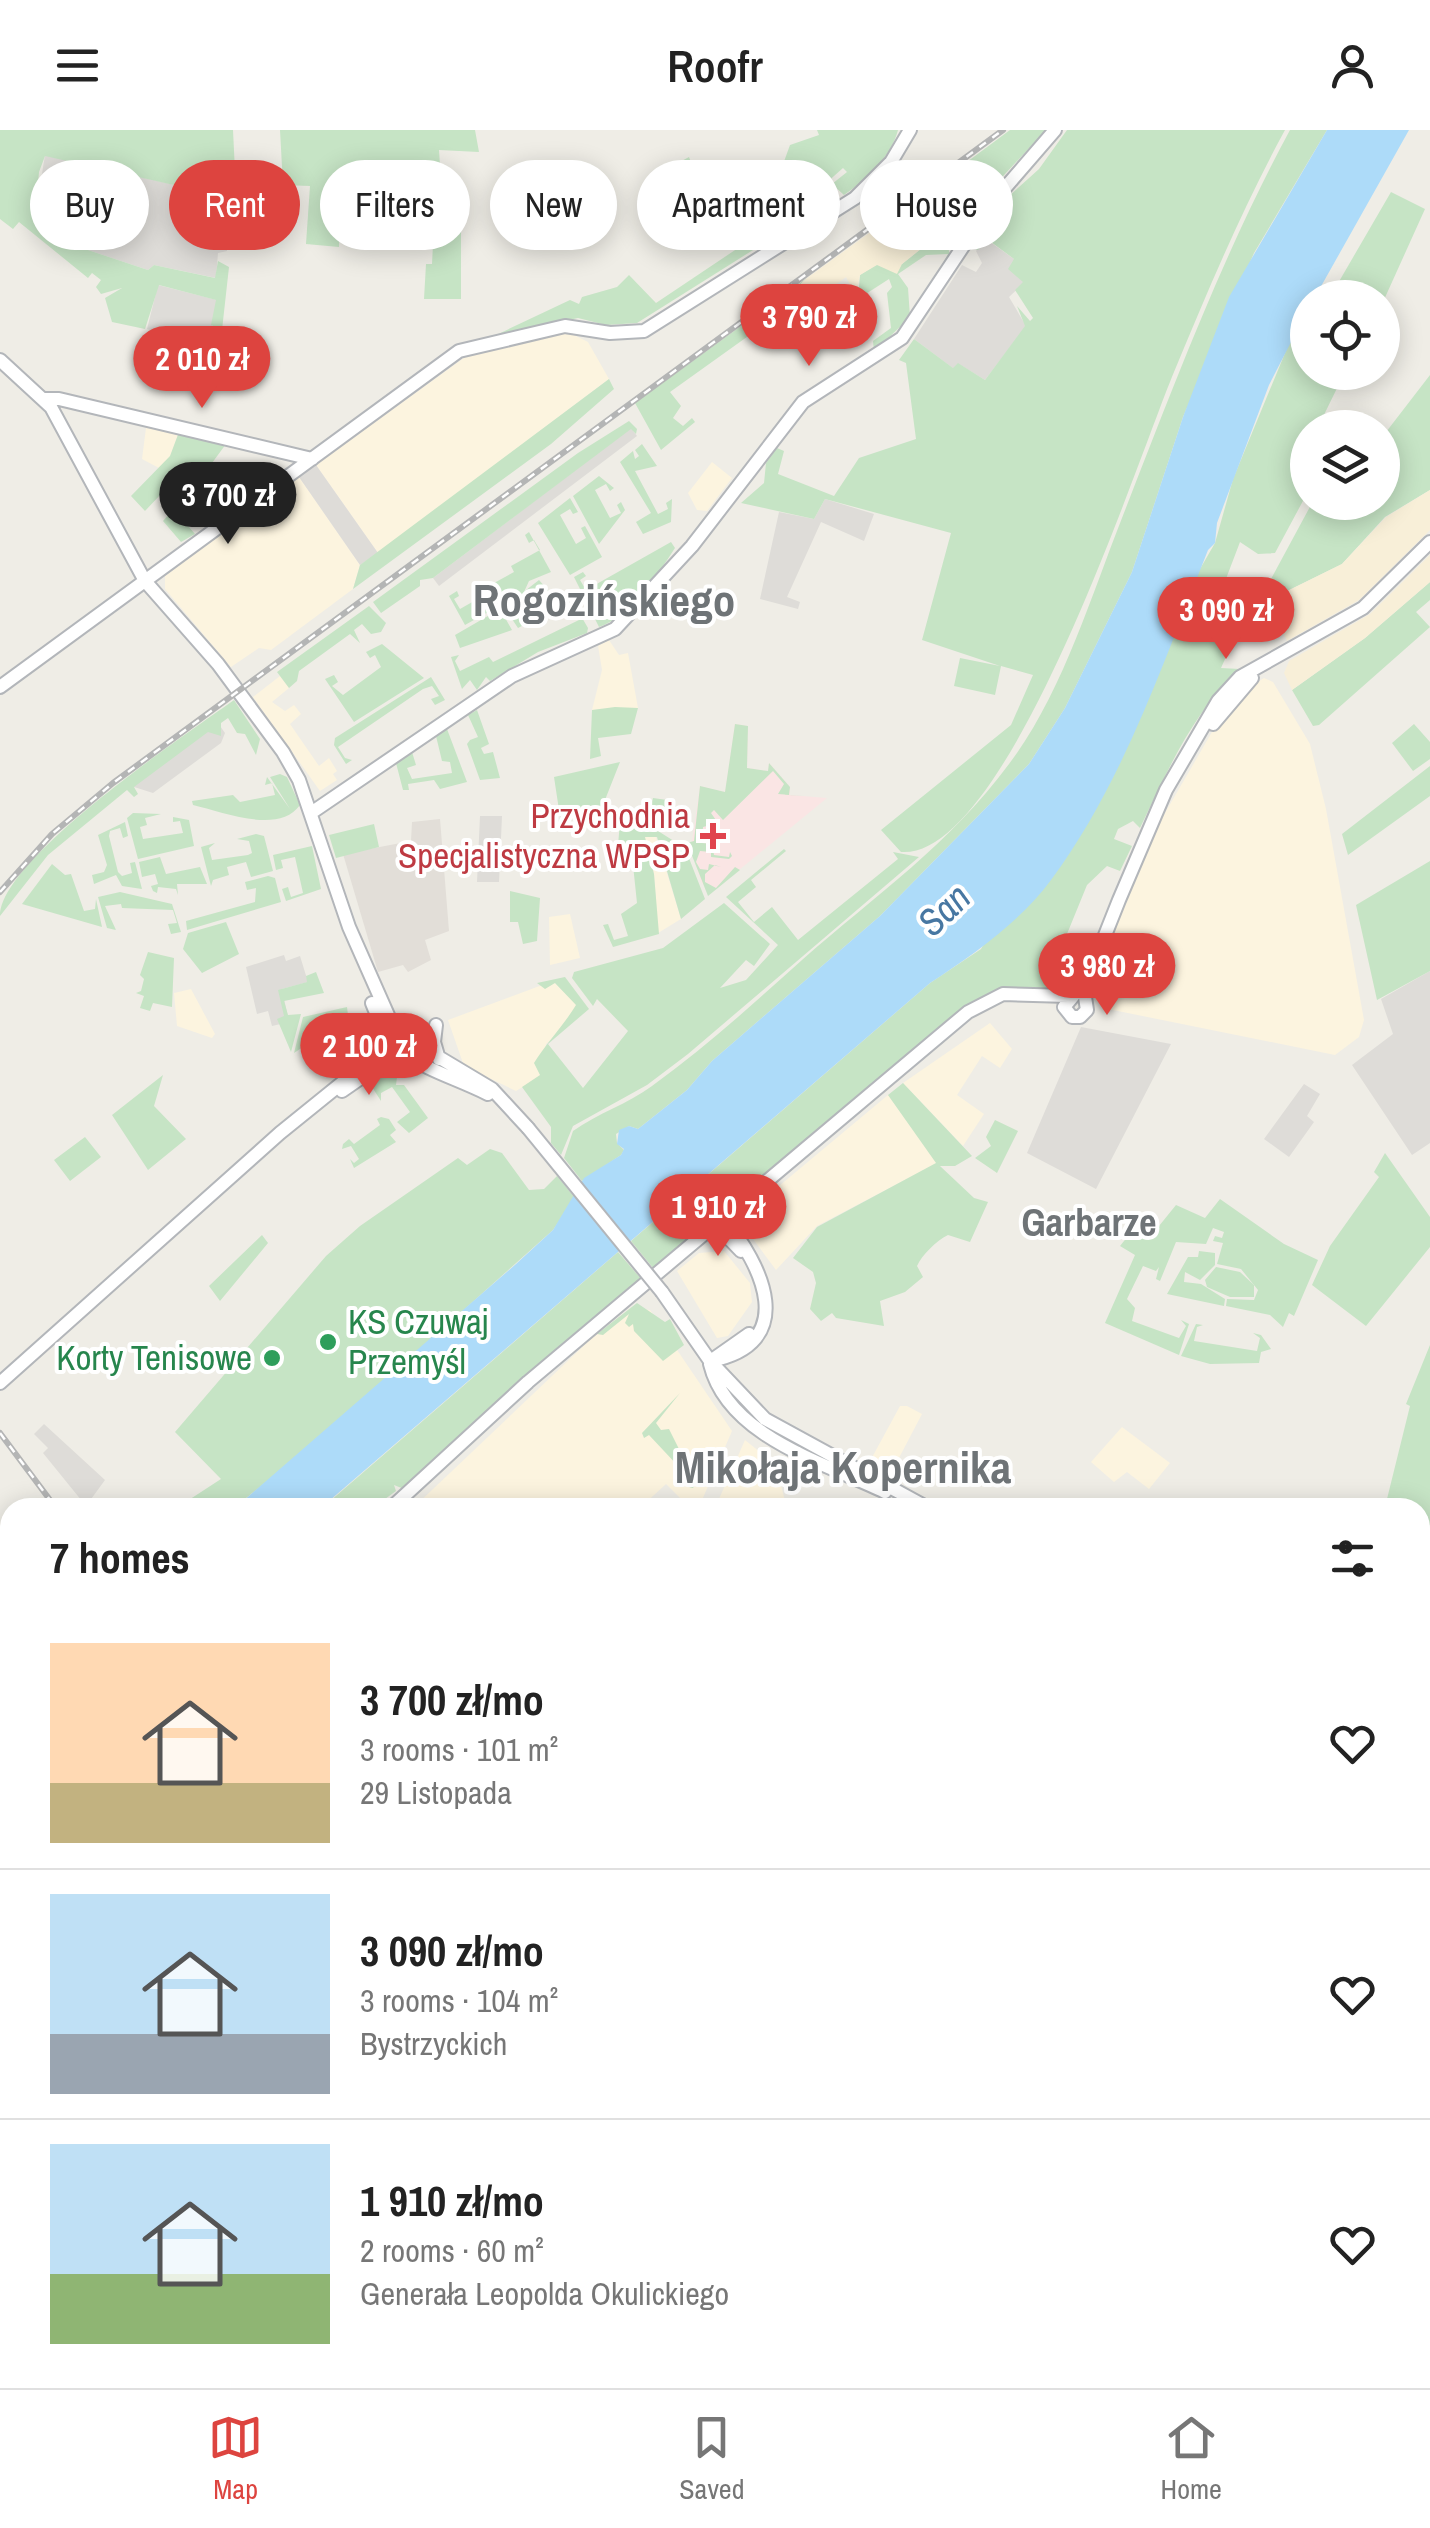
<!DOCTYPE html>
<meta charset="utf-8">
<style>
:root{--surface:#fff;--page:#f6f6f6;--text:#222;--muted:#767676;--line:#e0e0e0;--accent:#dd443f}
body{margin:0;font-family:"Archivo Narrow",sans-serif;background:var(--page);color:var(--text);height:100vh;display:flex;flex-direction:column;font-size:38px;white-space:nowrap}
*{box-sizing:border-box;margin:0}
p{font-size:32px;color:var(--muted)}
.icon{flex:none;width:55px;height:55px;fill:none;stroke:currentColor;stroke-width:2;stroke-linecap:round;stroke-linejoin:round}
.map{position:relative;flex:1;overflow:hidden}
.panel{position:absolute;left:0px;top:1368px;width:1430px;height:892px;display:flex;flex-direction:column;background:var(--surface);border-radius:30px 30px 0 0;box-shadow:0 5px 25px #0003}
.panel>*{flex:none}
.hud{position:absolute;left:30px;top:30px;width:1370px;height:90px;display:flex;gap:20px}
.buttons{position:absolute;left:1290px;top:150px;display:grid;gap:20px}
.buttons a{display:grid;place-items:center;width:110px;height:110px;border-radius:50%;background:var(--surface);box-shadow:0 5px 25px #0003;font-size:50px}
.price{position:absolute;translate:-50% -85px;padding:0 22px;border-radius:35px;background:var(--accent);color:#fff;font-size:32px;line-height:65px;filter:drop-shadow(0 2px 5px #0008)}
.price::after{content:'';position:absolute;left:50%;top:60px;width:30px;height:22px;margin-left:-15px;background:inherit;clip-path:polygon(0 0,100% 0,50% 100%)}
.price.current{background:#222;color:#fff}
ul{padding:0;list-style:none}
li{display:flex;align-items:center;gap:30px;height:250px;padding:0 50px}
li+li{border-top:2px solid var(--line)}
li span{display:grid;place-items:center;flex:none;width:280px;height:200px;border-radius:0px;color:#555}
li>.icon{margin-inline-start:auto}
span .icon{width:120px;height:120px;fill:#fffc;stroke-width:1}
li b{font-size:42px}
h2{display:flex;justify-content:space-between;align-items:center;height:120px;padding:0 50px;font-size:42px}
.tag{padding:0 35px;border-radius:45px;background:var(--surface);box-shadow:0 5px 25px #0003;font-size:35px;line-height:90px}
.tag.current{background:var(--accent);color:#fff}
header{display:flex;justify-content:space-between;align-items:center;height:130px;padding:0 50px;background:var(--surface);font-size:45px;font-weight:600}
.menu{display:flex;justify-content:space-around;align-items:center;height:140px;border-top:2px solid var(--line);background:var(--surface);font-size:28px;color:var(--muted)}
.menu a{display:grid;justify-items:center;gap:5px}
.menu .current{color:var(--accent)}
.map>svg:first-child{display:block}
</style>
<header><svg class="icon" aria-label="menu" viewBox="0 0 24 24"><path d="M4 6h16M4 12h16M4 18h16"/></svg>Roofr<svg class="icon" aria-label="person" viewBox="0 0 24 24"><circle cx="12" cy="8" r="4"/><path d="M4 21q1-7 8-7t8 7"/></svg></header>
<div class="map">
<svg width="1430" height="2258" viewBox="0 0 1430 2258">
<rect width="100%" height="100%" fill="#efede6"/>
<path fill="#fcf4df" d="M568,202L588,212L609,249L378,423L316,335L468,225Z
M146,298L179,302L170,327L159,338L142,329Z
M712,332L732,348L707,381L697,380L688,363Z
M299,347L360,435L353,459L271,520L259,518L231,537L165,459V446Z
M609,510L619,525L628,523L638,578L592,580L602,540L598,516Z
M280,546L289,558L272,572L285,581L294,575L301,584L290,594L319,636L329,628L337,641L333,644L337,650L320,661L253,567Z
M1264,548L1273,552L1310,614L1326,679L1364,890L1359,907L1335,925L1103,878L1093,867L1104,820L1158,695L1223,583L1240,563Z
M644,706L656,707L681,789L658,803L654,744Z
M570,784L580,828L550,835L549,787Z
M553,851L583,881L546,914L542,945L516,961L464,936L448,890Z
M191,859L215,904L212,908L177,896L174,863Z
M990,893L1012,919L1000,938L982,926L957,965L984,984L963,1016L903,953Z
M888,965L937,1033L817,1096L776,1140L747,1101L743,1086Z
M724,1121L750,1153L752,1172L728,1206L717,1208L677,1141L699,1123Z
M631,1178L650,1180L732,1301L699,1377H689L666,1354L641,1377L413,1378L592,1208Z
M907,1276L922,1284L889,1347L869,1333L900,1276Z
M1122,1297L1170,1333L1149,1359L1127,1342L1114,1352L1091,1332Z
M745,1310L776,1335L785,1371L777,1377L715,1378Z
M10,1670V1832L0,1831V1675Z
M1420,1906H1430V2111H1420Z"/>
<path fill="#dedcd8" d="M45,25L236,69L234,97L226,98L227,121L218,123L216,148L154,135L148,140L85,119L71,105L35,87Z
M986,109L1014,129L1024,153L1009,167L1026,196L985,250L959,234L954,239L914,209L962,135L976,142L982,133L976,121Z
M158,155L217,170L209,214L147,199Z
M631,298L637,306L439,456L433,448Z
M316,335L378,423L360,435L299,347Z
M825,369L874,384L864,411L821,392L787,467L800,472L798,479L760,469L779,382L814,389Z
M218,593L225,603L221,613L153,663L131,656Z
M480,686H502L499,752H477Z
M284,825L286,831L300,826L308,852L282,859L289,892L272,896L268,881L257,884L246,837Z
M1430,841V1013L1412,1025L1352,935L1393,904L1381,869Z
M1081,897L1171,914L1096,1059L1027,1023Z
M1304,954L1320,964L1307,986L1314,992L1289,1027L1264,1009Z
M44,1294L105,1350L86,1376L43,1323L48,1318L34,1304Z"/>
<path fill="#e2ded8" d="M440,689L449,801L425,810L431,830L408,842L403,835L378,842L343,724L411,711L412,692Z"/>
<path fill="#fae5e4" d="M735,594L748,596L747,638L768,641L769,633L790,657V665L827,668L711,763L701,752L691,718L700,656L725,662Z"/>
<path fill="#c6e4c5" d="M0,0H233L235,41L192,37L194,42L237,47L236,69L45,26L39,42L35,87L71,105L85,119L148,140L154,135L215,148L218,131L229,137L222,200L211,195L216,170L159,155L145,199L112,192L105,168L122,158L101,164L96,157L101,150L92,143L88,148L19,92L13,99L0,89Z
M280,0H475L479,22L439,20L441,50L377,53V87L340,86L339,117L306,114L310,56L283,55Z
M817,0H898C891,27 866,50 844,65L832,54L847,42L843,38L807,70L787,78L795,96L777,107L771,98L761,104V115L637,193L606,195L578,188L494,206L570,170L579,174L582,167L617,157L629,145L656,173L756,106L745,82H728L729,76L773,74L768,44L782,37L790,15L819,5Z
M1010,0H1046L979,72L963,104L951,103L936,55Z
M1067,0H1285C1243,77 1208,160 1174,242C1138,328 1008,730 901,722L881,700L1011,595L1033,545L1001,536L995,565L954,556L960,528L1000,536L922,510L951,403L825,369L814,389L741,373L764,353L766,333L777,318L784,321L778,344L834,366L859,328L916,309L906,233L899,230L914,209L953,238L958,233L985,250L1025,196L1017,176L1030,191L1033,188L1015,160L1023,152L1008,139L1014,129L987,109L978,120L973,118L1009,66L1039,39Z
M1290,0H1327L1254,123L1183,287L1132,442L1065,578L1029,634L880,786L712,931L687,960L638,999L629,996L616,1004L617,1013L624,1020L621,1025L582,1051L564,1028L573,1001C598,983 628,974 652,956C706,917 753,874 802,830C877,764 949,715 1009,634C1062,564 1090,469 1122,388C1173,257 1223,124 1290,0Z
M689,27L703,62L662,75L666,102L651,105L648,49Z
M1391,62L1425,79L1383,172L1382,168L1330,167Z
M443,71L444,77H461V169H424L426,134H432L435,74Z
M931,91L943,97L950,125L928,161L948,124L926,125L898,144L908,158L910,187L874,222L873,211L891,198L887,163L892,157L889,149L858,169L860,145L877,134H902L932,110Z
M807,148L783,171L796,184L765,194L670,262L681,276L673,288L683,296L692,288L695,292L661,320L635,273Z
M1290,211L1307,228L1308,242L1343,246L1318,297L1308,298L1307,319L1300,335L1304,369L1275,423L1258,424L1240,412L1216,475L1244,487L1221,538L1240,539C1192,583 1168,640 1140,698L1133,691L1118,699L1114,709L1132,716L1120,741L1107,736L1087,755L1058,826L1080,835L1057,862C1027,856 1002,855 975,871L743,1064L738,1067L731,1060L736,1070L653,1138L631,1111L930,853L981,819L1215,413L1233,349Z
M1430,245V360L1385,387L1342,434L1273,468L1271,449L1312,373L1382,372L1383,306Z
M609,249L614,259L551,314L353,459L360,435Z
M629,291L637,299L636,304L631,299L433,448L420,450V456L381,483L373,472L578,323Z
M179,302L226,314L176,382L195,404L181,412L163,391L177,375L162,363L145,381L131,366L170,326Z
M642,314L657,336L635,341L658,384L668,379L666,373L672,369L671,392L643,404L636,392L651,383L620,332L633,321L635,329L639,326L635,320Z
M599,346L614,358L610,361L606,354L595,360L610,388L621,383L617,375L621,372L625,380L599,414L573,366Z
M570,368L578,382L573,384L570,379L560,385L576,414L586,408L581,398L585,396L602,427L570,445L538,393Z
M529,402L551,442L529,451L524,462L465,495L449,466L457,461L459,466L454,469L460,479L488,463L485,458L514,442L511,436L540,420L534,410L529,413L525,405Z
M671,412L675,418C658,444 630,487 599,497L574,447L583,442L586,446L580,450L586,460Z
M539,450L553,466L539,473L542,482L559,477L518,498L504,477Z
M1430,452V470L1416,482L1430,497L1319,595L1313,596L1292,560L1365,508Z
M574,474L588,498L587,503L538,522L490,551L486,547L477,560L470,550L462,559L451,527L459,525L455,531L460,541L489,527L493,532L581,489L576,479L569,478Z
M369,476L386,493L381,502L371,504L362,494L354,500L360,513L350,504L299,541L297,551L289,558L277,542Z
M500,479L512,500L460,518L455,505Z
M382,514L424,548L354,592L325,549L334,545L338,552L332,556L343,565L381,537L375,525L370,528L366,522Z
M431,547L445,570L435,575L431,569L439,566L432,556L423,559L338,617L345,628L352,630L346,634L334,615L335,608Z
M234,570L260,609L256,625L245,604L237,603L228,588L221,593V606L208,602L134,657L138,664L134,667L127,660L48,725L0,786C0,729 185,605 234,570Z
M615,577L638,578L631,604L598,608L601,626L590,629L592,580Z
M477,580L489,614L481,618L484,624L493,622L500,648L480,650L467,614L470,610L478,607L468,585Z
M735,594L748,596L747,638L768,641L769,633L790,657L789,665L805,666L778,664L784,654L773,641L723,690L714,680L711,683L718,693L703,697L702,713L712,714L714,725L729,727L730,722L732,726L729,729L711,727V722L700,721L696,732L700,739L708,740L709,734L721,737L715,735L705,744V752L716,758L735,737L740,740L708,766L687,713L694,711L700,656L725,662Z
M1414,594L1430,612V629L1413,641L1392,613Z
M447,599L467,652L440,659L434,650L408,654L409,660H403L396,633L412,622L416,635L407,638L412,649L452,643L450,632L442,631L436,606Z
M620,632L601,680L648,692L653,668L667,670L664,701H658L685,718L705,769L681,789L657,707H645L654,744L659,804L613,817L603,795L608,794L614,810L628,806L621,784L637,773L633,735L617,727L620,692L583,679L559,680L554,647Z
M1430,636V666L1348,725L1342,704Z
M280,644L287,647L300,675C279,705 223,682 193,675L192,671L233,665L240,672L275,665L272,653L265,655L267,647L290,679L270,647Z
M133,683L161,684L145,688L147,695L140,697L143,709L183,703L180,691L173,692V687L189,690L194,716L138,729L127,688Z
M125,692L128,706L123,708L120,698L110,701L109,706L118,742L122,746L132,743L130,733L135,732L142,759L122,756L116,745L94,754L92,745L104,742L107,735L98,705Z
M374,694L379,717L336,728L329,705Z
M256,704L264,706L273,741L251,747L246,732L227,737L229,745L213,750L211,756L201,717L215,713L209,718L212,730L248,725L252,723L249,711L237,709Z
M312,716L321,759L286,771L282,759L288,757L291,767L303,763L295,727L281,730L283,738L276,740L273,725Z
M784,719L786,721L751,750L756,757L738,772L754,792L772,777L798,810L898,729L893,722L919,727L688,924L647,955L573,996L561,1025L551,1013V997L522,957L540,945L534,933C547,912 564,895 576,875L555,853L545,859L537,853L565,847L589,879L548,914L583,958L628,901L597,869L593,876L572,848L574,842L663,818L724,773L770,814L754,836L746,830L720,858L746,850L778,815L726,767Z
M160,727L166,744L200,737L207,754H177L178,765L176,759L158,757L157,763L153,761L151,756L158,754L155,744L142,747L139,732Z
M1430,731V841L1377,870L1356,775Z
M52,734L65,745L71,744L84,781L95,779L96,769L102,797L22,774Z
M268,746L275,748L281,772L187,800L186,791L255,772L256,758L247,760L245,752Z
M510,761L540,768L537,811L523,814L518,792H510Z
M120,762L172,774L181,802L171,804L168,794L177,793L173,780L122,778L121,774L105,776L116,800L107,798L98,767Z
M226,792L239,824L202,843L183,819L188,803Z
M148,822L174,828L172,877L153,873L150,881L140,878L144,866L136,863L141,861L144,849L140,845Z
M316,842L324,863L284,871L288,885L301,884L291,922L277,889L284,886L278,860L307,852L306,846Z
M347,877L349,893L337,900L333,897L294,923L303,887Z
M408,942V947H397L396,955H404L428,988L409,1003L397,992L410,982L392,957L381,963V971L372,957L380,946Z
M163,945L154,976L186,1009L148,1040L112,985Z
M903,953L972,1026L955,1036H940L974,1068L988,1072L970,1112L948,1105C936,1111 922,1125 917,1136L923,1147L905,1162L880,1171L884,1196L836,1188L832,1183L821,1191L810,1179L816,1153L813,1142L793,1128L817,1097L936,1033L888,965Z
M381,987L389,989L396,1000L390,1005L396,1012L354,1038L350,1029L354,1033L359,1029L351,1016L342,1019L343,1014L349,1009L354,1014L380,995L377,989Z
M995,990L1018,1001L997,1043L975,1028L991,1016L986,1007Z
M85,1007L101,1027L70,1051L54,1030Z
M490,1019L502,1023L529,1060L544,1059L557,1046L575,1068L553,1100L324,1305L235,1377H178L221,1349L175,1302L326,1126L360,1096L458,1028L467,1035Z
M1385,1023L1430,1087V1117L1366,1196L1312,1155L1330,1116L1379,1047L1374,1042Z
M1220,1069L1284,1114L1318,1130L1294,1186L1289,1183L1283,1197L1270,1185L1226,1176L1227,1169L1254,1170L1258,1160L1241,1139L1217,1134L1223,1113L1213,1111L1215,1106L1222,1108L1224,1102L1213,1098L1206,1114L1176,1112L1160,1151L1156,1149L1159,1137L1156,1141L1143,1136L1127,1169L1135,1178L1132,1191L1179,1208L1186,1196L1181,1190L1189,1194L1179,1225L1105,1193L1135,1125L1120,1116L1144,1086L1159,1096L1176,1075L1205,1088Z
M262,1105L268,1113L220,1171L209,1156Z
M1199,1121L1215,1123V1135L1200,1150L1185,1142L1184,1152L1201,1154L1225,1169L1224,1176L1167,1164L1188,1127H1198Z
M618,1122L642,1150L404,1359L394,1355L396,1361L374,1377L322,1378Z
M1216,1137L1240,1142L1254,1155V1167H1230L1207,1157L1205,1150Z
M637,1173L665,1192L670,1189L684,1215L663,1231L634,1201L633,1194L629,1197L625,1193L629,1184L603,1205L597,1204Z
M1196,1194L1203,1195L1197,1197L1194,1211L1257,1221L1260,1208L1253,1203L1261,1205L1271,1219L1261,1222L1259,1233L1210,1234L1181,1226Z
M1430,1215V1400H1420V1378L1385,1377L1410,1276L1406,1274Z
M680,1263L656,1293L661,1300L669,1299L687,1335L695,1331L700,1346L693,1358L689,1357L693,1352L649,1305L644,1308L642,1303Z"/>
<path fill="#f8efd8" d="M930,59L943,97L930,92L932,110L902,134L897,144L877,135L860,145L856,165L846,147L796,184L783,171L807,148Z
M1430,360V400L1359,470L1287,511L1274,483L1273,468L1342,434L1386,387Z
M1430,425V452L1365,508L1292,560L1284,543L1289,531L1370,484Z"/>
<path fill="#addbf9" d="M1327,0H1409L1315,167L1308,168L1307,181L1269,255L1217,393L1215,413L1208,420C1164,531 1123,653 1051,750C1020,792 973,825 930,853L322,1377L235,1378L516,1134L553,1100L584,1048L621,1025L624,1019L617,1014L619,1000L629,996L638,999L687,960L712,931L880,786L1029,634L1065,578L1132,442L1183,287L1229,167Z"/>
<g fill="none" stroke-linecap="round" stroke-linejoin="round">
<defs>
<path id="secondary" d="M0,230L51,277L145,451L218,534L283,622L299,650L349,797L395,901L492,959L528,998
M45,269H59L312,329
M0,557L459,221L565,196L610,203L644,201L855,68L891,32L910,0
M1213,594L1252,548
M311,683L512,546L615,499L692,416L803,272L902,208L992,73L1055,0
M1075,864L1064,877L1072,887H1080L1087,880L1085,867L1094,833L1119,770L1166,660L1218,571L1240,547L1363,478L1430,412
M372,873C397,937 431,936 488,964
M436,895L434,912L439,929
M342,961L404,918
M715,1094L741,1121
M662,1162L710,1231L765,1289L928,1378
M712,1230L749,1204
M710,1231C800,1214 763,1135 723,1088
M710,1234C728,1307 825,1333 885,1362
M0,1253L280,1003L400,906
M391,1378L528,1252L968,882L1003,864L1068,866
M1420,1409H1430
M658,2250L665,2258"/>
<path id="primary" d="M0,1659L10,1655
M1420,1894H1430
M1420,2174L1430,2177"/>
</defs>
<use href="#secondary" stroke="#b3b6ba" stroke-width="16"/>
<use href="#primary" stroke="#e7be67" stroke-width="18"/>
<use href="#secondary" stroke="#fff" stroke-width="12"/>
<use href="#primary" stroke="#f9eab1" stroke-width="14"/>
<defs>
<path id="rail" d="M0,762L52,704L113,653L1003,0
M0,1303L56,1378
M1420,1724L1430,1725
M1420,1761H1430
M1420,1785H1430"/>
</defs>
<use href="#rail" stroke="#b4b5b5" stroke-width="6"/>
<use href="#rail" stroke="#fff" stroke-width="2.5" stroke-dasharray="8" stroke-linecap="butt"/>
<defs>
<path id="secondary-bridge" d="M528,998L662,1162"/>
</defs>
<use href="#secondary-bridge" stroke="#b3b6ba" stroke-width="16" stroke-linecap="butt"/>
<use href="#secondary-bridge" stroke="#fff" stroke-width="12"/>
</g>
<path fill="#e0444e" stroke="#fff" stroke-width="4" d="M708 691h10v10h10v10h-10v10h-10v-10h-10v-10h10z"/>
<g fill="#2e9e5b" stroke="#fff" stroke-width="4">
<circle cx="328" cy="1212" r="10"/>
<circle cx="272" cy="1228" r="10"/>
</g>
<g text-anchor="middle" stroke-width="8" stroke-linejoin="round" paint-order="stroke">
<g font-size="35" fill="#be3a42" stroke="#fff" text-anchor="end">
<text x="690" y="698">Przychodnia<tspan x="690" dy="40">Specjalistyczna WPSP</tspan></text>
</g>
<g font-size="35" fill="#27864d" stroke="#fff" text-anchor="start">
<text x="348" y="1204">KS Czuwaj<tspan x="348" dy="40">Przemyśl</tspan></text>
<text x="252" y="1240" text-anchor="end">Korty Tenisowe</text>
</g>
<g font-size="38" font-style="italic" fill="#4777a2" stroke="#fff">
<text transform="translate(944 780) rotate(-44)" y="13">San</text>
</g>
<g font-size="38" font-weight="bold" fill="#6f7477" stroke="#fff">
<text x="1089" y="1106">Garbarze</text>
</g>
<g font-size="45" font-weight="bold" fill="#6f7477" stroke="#fff">
<text x="604" y="486">Rogozińskiego</text>
<text x="843" y="1353">Mikołaja Kopernika</text>
</g>
</g>
</svg>
<div class="buttons">
<a><svg class="icon" aria-label="locate" viewBox="0 0 24 24"><circle cx="12" cy="12" r="6"/><path d="M12 2v4M12 18v4M2 12h4M18 12h4"/></svg></a>
<a><svg class="icon" aria-label="layers" viewBox="0 0 24 24"><path d="M12 4l9 5-9 5-9-5zM3 14l9 5 9-5"/></svg></a>
</div>
<b class="price" style="left:809px;top:239px">3 790 zł</b>
<b class="price" style="left:202px;top:281px">2 010 zł</b>
<b class="price current" style="left:228px;top:417px">3 700 zł</b>
<b class="price" style="left:1226px;top:532px">3 090 zł</b>
<b class="price" style="left:1107px;top:888px">3 980 zł</b>
<b class="price" style="left:369px;top:968px">2 100 zł</b>
<b class="price" style="left:718px;top:1129px">1 910 zł</b>
<div class="hud">
<a class="tag">Buy</a>
<a class="tag current">Rent</a>
<a class="tag">Filters</a>
<a class="tag">New</a>
<a class="tag">Apartment</a>
<a class="tag">House</a>
</div>
<section class="panel">
<h2>7 homes<svg class="icon" aria-label="filters" viewBox="0 0 24 24"><path d="M4 7h16M4 17h16"/><circle cx="9" cy="7" r="2"/><circle cx="15" cy="17" r="2"/></svg></h2>
<ul>
<li><span style="background:linear-gradient(#ffd9b3 70%,#c2b280 0)"><svg class="icon" aria-label="home" viewBox="0 0 24 24"><path d="M3 11l9-7 9 7M6 9v11h12V9"/></svg></span><div><b>3 700 zł/mo</b><p>3 rooms · 101 m²</p><p>29 Listopada</p></div><svg class="icon" aria-label="heart" viewBox="0 0 24 24"><path d="M12 20l-8-8c-3-5 5-10 8-4 3-6 11-1 8 4z"/></svg></li>
<li><span style="background:linear-gradient(#bfe0f5 70%,#9aa5b1 0)"><svg class="icon" aria-label="home" viewBox="0 0 24 24"><path d="M3 11l9-7 9 7M6 9v11h12V9"/></svg></span><div><b>3 090 zł/mo</b><p>3 rooms · 104 m²</p><p>Bystrzyckich</p></div><svg class="icon" aria-label="heart" viewBox="0 0 24 24"><path d="M12 20l-8-8c-3-5 5-10 8-4 3-6 11-1 8 4z"/></svg></li>
<li><span style="background:linear-gradient(#bfe0f5 65%,#8fb573 0)"><svg class="icon" aria-label="home" viewBox="0 0 24 24"><path d="M3 11l9-7 9 7M6 9v11h12V9"/></svg></span><div><b>1 910 zł/mo</b><p>2 rooms · 60 m²</p><p>Generała Leopolda Okulickiego</p></div><svg class="icon" aria-label="heart" viewBox="0 0 24 24"><path d="M12 20l-8-8c-3-5 5-10 8-4 3-6 11-1 8 4z"/></svg></li>
</ul>
</section>
</div>
<nav class="menu">
<a class="current"><svg class="icon" aria-label="map" viewBox="0 0 24 24"><path d="M3 6l6-2 6 2 6-2v14l-6 2-6-2-6 2zM9 4v14M15 6v14"/></svg>Map</a>
<a><svg class="icon" aria-label="saved" viewBox="0 0 24 24"><path d="M7 4h10v16l-5-4-5 4z"/></svg>Saved</a>
<a><svg class="icon" aria-label="home" viewBox="0 0 24 24"><path d="M3 11l9-7 9 7M6 9v11h12V9"/></svg>Home</a>
</nav>
